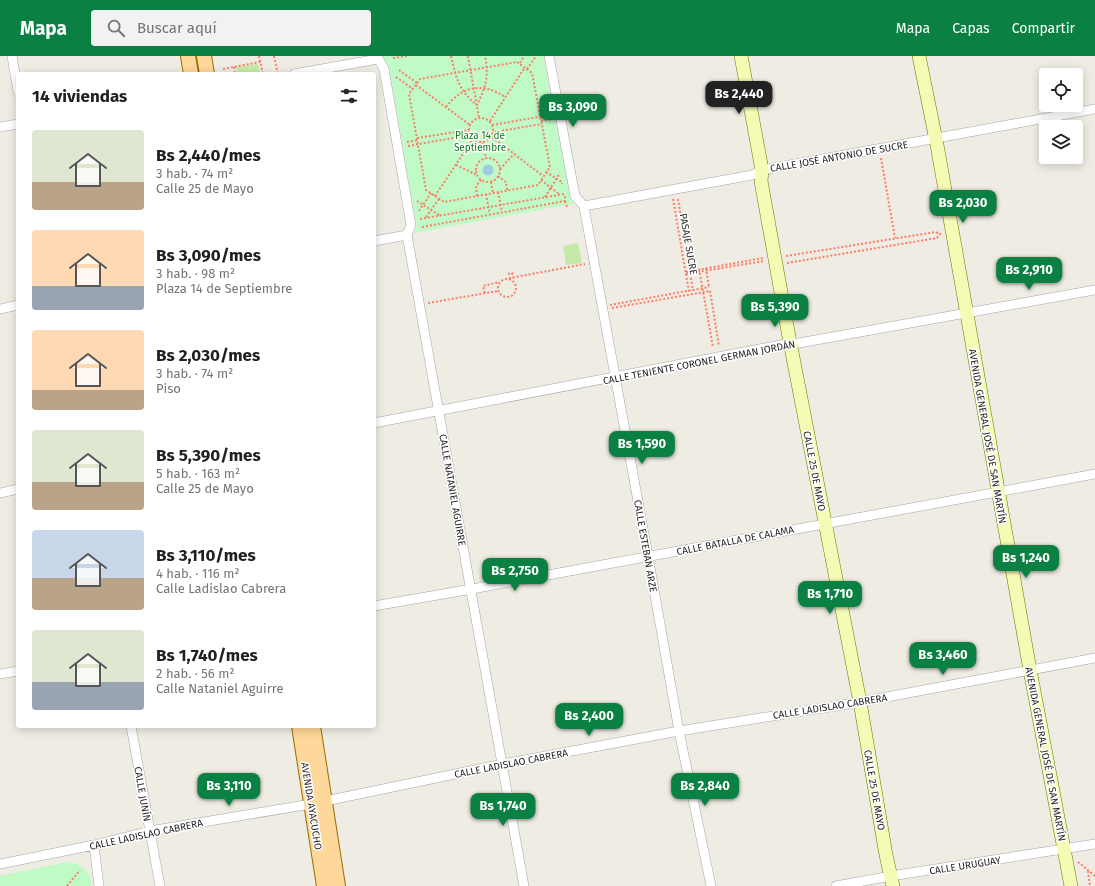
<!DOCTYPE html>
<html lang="es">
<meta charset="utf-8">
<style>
:root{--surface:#fff;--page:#f2f2f2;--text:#202124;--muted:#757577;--accent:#0b8043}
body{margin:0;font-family:"Fira Sans",sans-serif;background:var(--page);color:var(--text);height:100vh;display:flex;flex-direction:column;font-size:15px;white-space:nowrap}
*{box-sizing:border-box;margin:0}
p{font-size:13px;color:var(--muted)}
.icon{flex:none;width:22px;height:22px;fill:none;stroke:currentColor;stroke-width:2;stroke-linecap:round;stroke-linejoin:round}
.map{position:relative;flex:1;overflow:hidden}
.drawer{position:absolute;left:16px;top:16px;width:360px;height:656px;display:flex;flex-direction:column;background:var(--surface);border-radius:4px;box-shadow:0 2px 10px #0003}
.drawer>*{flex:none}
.tools{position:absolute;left:1039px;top:12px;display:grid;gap:8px}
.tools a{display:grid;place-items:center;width:44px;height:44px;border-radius:4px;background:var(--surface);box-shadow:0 2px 10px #0003;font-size:20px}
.price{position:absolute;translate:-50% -34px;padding:0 9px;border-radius:8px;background:var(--accent);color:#fff;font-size:13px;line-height:26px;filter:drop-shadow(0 1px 2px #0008)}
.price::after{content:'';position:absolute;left:50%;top:24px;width:12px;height:9px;margin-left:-6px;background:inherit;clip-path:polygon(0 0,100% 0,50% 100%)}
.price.on{background:#222;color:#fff}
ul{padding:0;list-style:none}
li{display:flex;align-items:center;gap:12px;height:100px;padding:0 16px}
li span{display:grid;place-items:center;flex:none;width:112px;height:80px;border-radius:4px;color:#555}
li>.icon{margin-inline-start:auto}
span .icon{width:48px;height:48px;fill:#fffc;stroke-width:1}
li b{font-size:17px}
h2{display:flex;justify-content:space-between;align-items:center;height:48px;padding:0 16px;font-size:17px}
header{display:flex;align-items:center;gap:24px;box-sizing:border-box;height:56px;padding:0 20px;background:var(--accent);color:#fff}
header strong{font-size:19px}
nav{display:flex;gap:22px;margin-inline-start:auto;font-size:14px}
.search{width:280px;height:36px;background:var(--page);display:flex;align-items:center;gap:10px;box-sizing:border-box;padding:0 14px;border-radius:4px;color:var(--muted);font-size:15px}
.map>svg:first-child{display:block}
</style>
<header>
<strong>Mapa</strong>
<div class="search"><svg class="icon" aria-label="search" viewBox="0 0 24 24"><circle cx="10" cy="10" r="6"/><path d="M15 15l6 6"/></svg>Buscar aquí</div>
<nav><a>Mapa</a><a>Capas</a><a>Compartir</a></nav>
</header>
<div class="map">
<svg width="1095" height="830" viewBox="0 0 1095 830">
<rect width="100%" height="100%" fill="#efece3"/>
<path fill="#c5eaa8" d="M258,8L260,16L238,18L236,11Z
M578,187L582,207L566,209L563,190Z"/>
<path fill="#bffac7" d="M382,0H543L570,141L574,149H566L414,177L417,171L389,12Z
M67,806C81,808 91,815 92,830H0V820Z"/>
<path fill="#a2cdde" d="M482.5 114a5.5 5.5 0 1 1 11 0a5.5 5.5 0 1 1-11 0Z"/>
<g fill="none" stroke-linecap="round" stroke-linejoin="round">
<defs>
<path id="minor" d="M12,0L18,36
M377,0L384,13L411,169L407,179
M549,0L575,140L584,150L585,156L648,500L679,675L711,830
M294,18L378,3
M0,71L18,68
M584,150L752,119L762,114L1095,53
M407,179L524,830
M374,185L407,179
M0,253L18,249
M374,367L791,287H799L1095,234
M0,437L18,433
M374,550L472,533L1095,418
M0,618L18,615
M131,670L160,830
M94,789L99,830
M0,808L94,789L150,775L311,748L503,708L679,675L860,646L1095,602
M836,830L891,820L1095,788"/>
<path id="secondary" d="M741,0L762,114L761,125L789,281L860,646L886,799L893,830
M919,0L937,89L1030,614L1071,830"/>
<path id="primary" d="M188,0L191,18
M204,0L207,18
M299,670L324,830
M313,670L338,830"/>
</defs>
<use href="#minor" stroke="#a5a5a5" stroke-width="10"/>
<use href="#secondary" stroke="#647603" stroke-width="14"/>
<use href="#primary" stroke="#976d00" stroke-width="16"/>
<path stroke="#fc7e67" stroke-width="2" stroke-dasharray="2 2" stroke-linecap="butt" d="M259,0L263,18
M274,0L278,18
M451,0C456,22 459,35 477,49C486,30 489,21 485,0
M468,0L479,62
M393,2L407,0
M517,6L532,17L550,111L538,129L444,146L426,134L409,38L420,23Z
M520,7L524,0
M234,11L235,18
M223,13L260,6
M527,13L536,0
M399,14L417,27
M396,21L413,33
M416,29L470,69
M446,51C462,30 483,26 505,41
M469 74a12 12 0 1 1 24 0a12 12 0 1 1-24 0Z
M490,65L525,11
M541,65L551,63
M492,69L550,59
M494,76L542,68
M492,81L543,120
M417,82L469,74
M407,86L418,84
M483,86L486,103
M408,90L470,79
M881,102L895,182
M476 114a12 12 0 1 1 24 0a12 12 0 1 1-24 0Z
M456,109L477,119
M500,113L514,98
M546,116L562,126V128
M498,120L506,126L507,134
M541,124L559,138
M491,126L493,137
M498,136L502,156
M486,138L490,159
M435,140L473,83
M477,140L476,130L481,124
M545,141L560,117
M673,143L689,236
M678,143L693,235
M417,145L439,159
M565,145L567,151
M419,155L431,137
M426,161L439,143
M420,163L564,138
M422,171L565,145V140
M786,200L936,176L939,178H941
M787,207L937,182L939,178
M706,212L709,231
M699,213L713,291
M686,216L763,202
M508,218L512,217L513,222
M686,218L764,205
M498 232a9 9 0 1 1 18 0a9 9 0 1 1-18 0Z
M505,223L585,208
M710,235L719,290
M485,237L483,230L499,226
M428,247L498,235
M610,249L709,231
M612,252L710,235
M1078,806L1095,820
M1088,815L1090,830
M67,830L80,814"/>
<use href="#minor" stroke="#fff" stroke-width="9"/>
<use href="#secondary" stroke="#f3fbb5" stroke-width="13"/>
<use href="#primary" stroke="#fed89a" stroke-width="14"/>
</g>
<g text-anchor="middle" stroke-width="3" stroke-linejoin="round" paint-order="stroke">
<g font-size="10" fill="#097e19" stroke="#fff">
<text x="480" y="83">Plaza 14 de<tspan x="480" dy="12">Septiembre</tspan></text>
</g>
<g font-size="10" fill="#1e1e1e" stroke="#fff">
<text transform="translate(839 100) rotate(-10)" y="4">CALLE JOSÉ ANTONIO DE SUCRE</text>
<text transform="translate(689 188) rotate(80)" y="4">PASAJE SUCRE</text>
<text transform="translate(699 306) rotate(-11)" y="4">CALLE TENIENTE CORONEL GERMAN JORDÁN</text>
<text transform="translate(988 380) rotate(80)" y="4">AVENIDA GENERAL JOSÉ DE SAN MARTÍN</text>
<text transform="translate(815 415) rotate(79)" y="4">CALLE 25 DE MAYO</text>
<text transform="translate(453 434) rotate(80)" y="4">CALLE NATANIEL AGUIRRE</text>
<text transform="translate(735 484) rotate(-11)" y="4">CALLE BATALLA DE CALAMA</text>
<text transform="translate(646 490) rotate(80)" y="4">CALLE ESTEBAN ARZE</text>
<text transform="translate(830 650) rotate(-9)" y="4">CALLE LADISLAO CABRERA</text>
<text transform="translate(1046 698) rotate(79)" y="4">AVENIDA GENERAL JOSÉ DE SAN MARTÍN</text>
<text transform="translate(511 707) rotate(-11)" y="4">CALLE LADISLAO CABRERA</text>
<text transform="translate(875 734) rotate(80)" y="4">CALLE 25 DE MAYO</text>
<text transform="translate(143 738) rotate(80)" y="4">CALLE JUNÍN</text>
<text transform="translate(312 750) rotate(81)" y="4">AVENIDA AYACUCHO</text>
<text transform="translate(146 778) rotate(-12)" y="4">CALLE LADISLAO CABRERA</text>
<text transform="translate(965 809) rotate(-9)" y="4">CALLE URUGUAY</text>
</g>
</g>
</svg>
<div class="tools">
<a><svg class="icon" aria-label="locate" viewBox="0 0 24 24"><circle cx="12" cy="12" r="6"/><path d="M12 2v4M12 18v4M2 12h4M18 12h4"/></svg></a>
<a><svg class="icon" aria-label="layers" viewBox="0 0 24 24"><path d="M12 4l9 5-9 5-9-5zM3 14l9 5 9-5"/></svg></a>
</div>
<b class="price on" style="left:739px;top:59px">Bs 2,440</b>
<b class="price" style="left:573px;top:72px">Bs 3,090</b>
<b class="price" style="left:963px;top:168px">Bs 2,030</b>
<b class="price" style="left:1029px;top:235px">Bs 2,910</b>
<b class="price" style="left:775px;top:272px">Bs 5,390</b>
<b class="price" style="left:642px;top:409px">Bs 1,590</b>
<b class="price" style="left:1026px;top:523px">Bs 1,240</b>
<b class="price" style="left:515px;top:536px">Bs 2,750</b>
<b class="price" style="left:830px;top:559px">Bs 1,710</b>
<b class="price" style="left:943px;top:620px">Bs 3,460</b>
<b class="price" style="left:589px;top:681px">Bs 2,400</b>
<b class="price" style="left:229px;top:751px">Bs 3,110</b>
<b class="price" style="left:705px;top:751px">Bs 2,840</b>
<b class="price" style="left:503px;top:771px">Bs 1,740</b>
<section class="drawer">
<h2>14 viviendas<svg class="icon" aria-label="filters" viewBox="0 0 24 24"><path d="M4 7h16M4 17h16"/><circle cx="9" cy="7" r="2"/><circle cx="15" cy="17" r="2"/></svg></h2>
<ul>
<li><span style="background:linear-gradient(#dfe7d0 65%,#b9a48a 0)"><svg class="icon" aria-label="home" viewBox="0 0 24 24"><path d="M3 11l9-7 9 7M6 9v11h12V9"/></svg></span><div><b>Bs 2,440/mes</b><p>3 hab. · 74 m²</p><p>Calle 25 de Mayo</p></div></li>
<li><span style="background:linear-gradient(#ffd9b3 70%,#9aa5b1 0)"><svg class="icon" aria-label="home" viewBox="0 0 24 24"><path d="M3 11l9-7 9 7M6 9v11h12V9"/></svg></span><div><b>Bs 3,090/mes</b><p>3 hab. · 98 m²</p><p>Plaza 14 de Septiembre</p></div></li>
<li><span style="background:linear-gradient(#ffd9b3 75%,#b9a48a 0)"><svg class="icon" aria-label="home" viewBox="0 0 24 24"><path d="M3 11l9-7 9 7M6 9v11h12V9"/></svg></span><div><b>Bs 2,030/mes</b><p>3 hab. · 74 m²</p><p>Piso</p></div></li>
<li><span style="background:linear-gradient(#dfe7d0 65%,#b9a48a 0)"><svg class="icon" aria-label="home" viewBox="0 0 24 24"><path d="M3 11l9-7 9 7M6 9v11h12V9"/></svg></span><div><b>Bs 5,390/mes</b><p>5 hab. · 163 m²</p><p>Calle 25 de Mayo</p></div></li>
<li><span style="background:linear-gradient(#c9d6e8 60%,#b9a48a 0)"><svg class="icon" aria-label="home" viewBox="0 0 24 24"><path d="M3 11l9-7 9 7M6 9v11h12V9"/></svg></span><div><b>Bs 3,110/mes</b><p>4 hab. · 116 m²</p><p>Calle Ladislao Cabrera</p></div></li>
<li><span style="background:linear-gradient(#dfe7d0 65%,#9aa5b1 0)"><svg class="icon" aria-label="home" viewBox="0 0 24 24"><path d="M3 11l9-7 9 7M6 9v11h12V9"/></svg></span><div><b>Bs 1,740/mes</b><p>2 hab. · 56 m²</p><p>Calle Nataniel Aguirre</p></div></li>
</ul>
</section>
</div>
